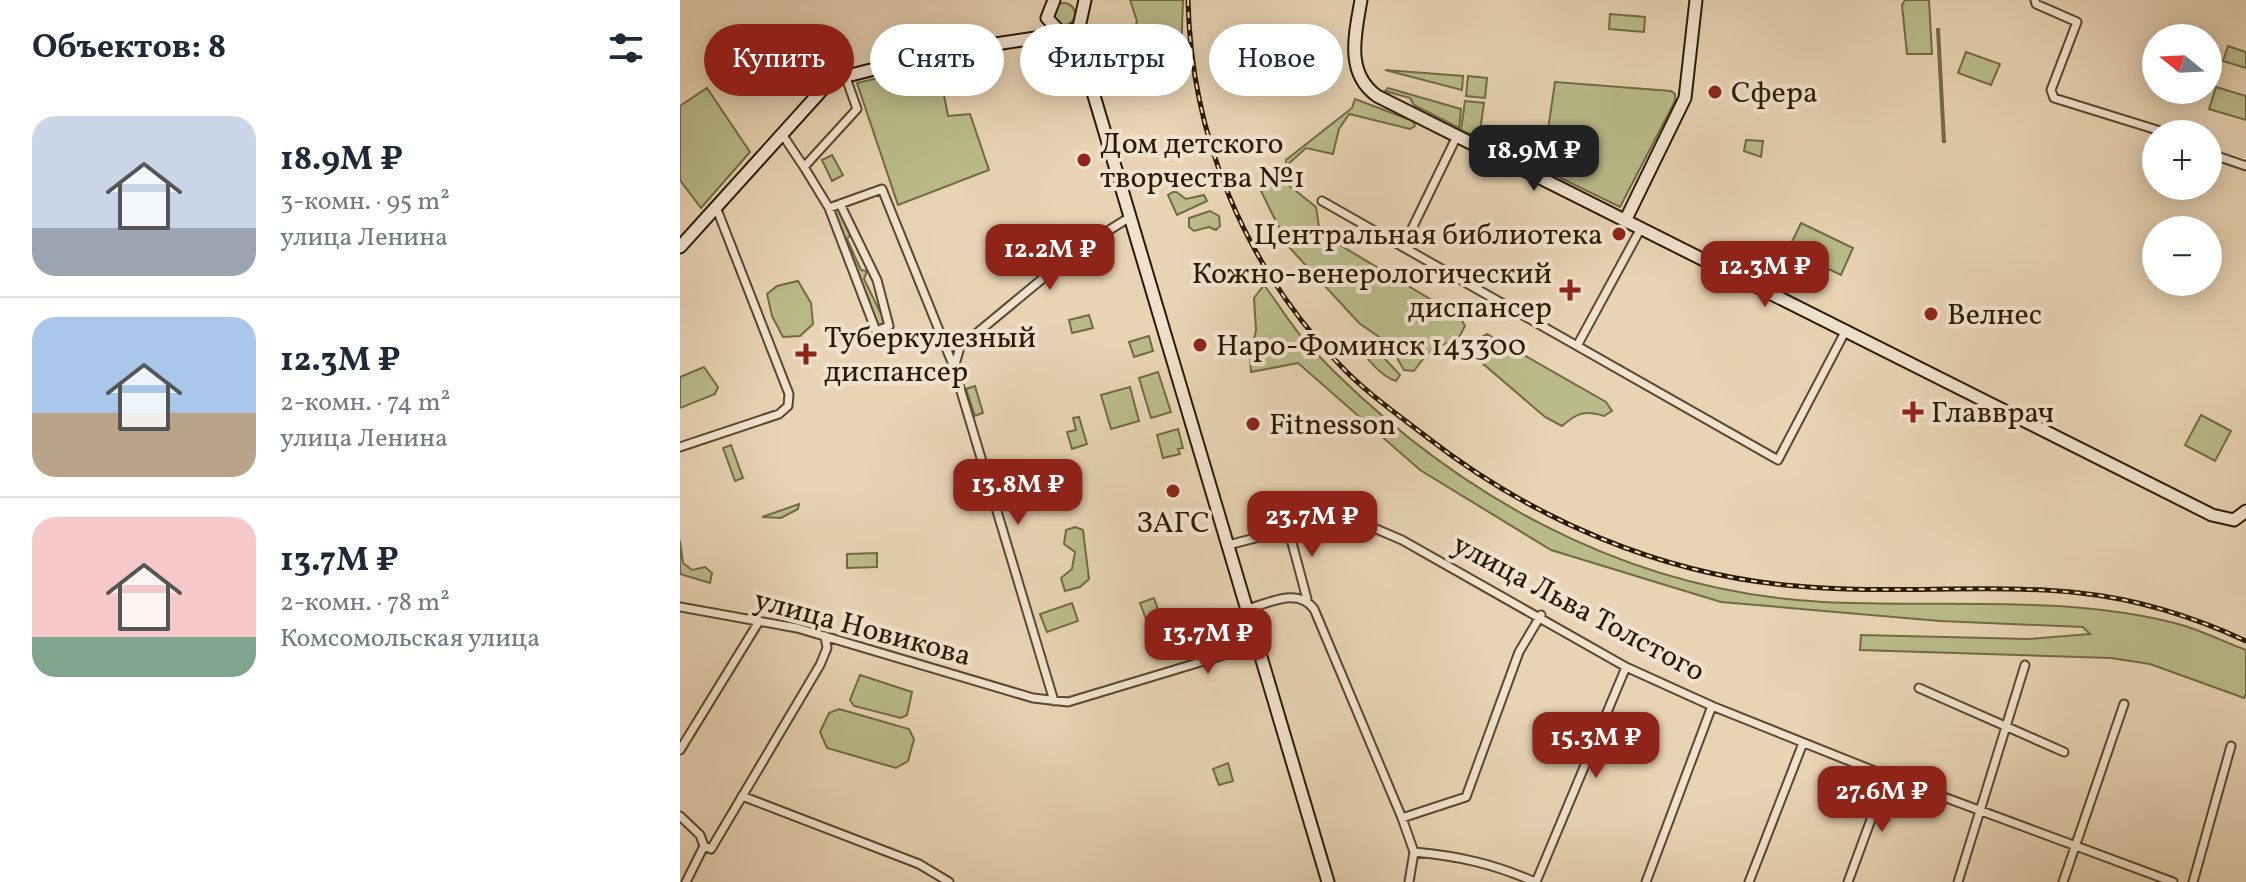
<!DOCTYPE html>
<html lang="ru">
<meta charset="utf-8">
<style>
:root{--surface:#fff;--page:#f6f6f7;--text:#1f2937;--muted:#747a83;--line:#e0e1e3;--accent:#8f2418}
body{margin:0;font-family:Vollkorn,serif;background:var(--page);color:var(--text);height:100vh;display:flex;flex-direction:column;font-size:30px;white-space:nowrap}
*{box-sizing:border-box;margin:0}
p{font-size:26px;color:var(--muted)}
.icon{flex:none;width:44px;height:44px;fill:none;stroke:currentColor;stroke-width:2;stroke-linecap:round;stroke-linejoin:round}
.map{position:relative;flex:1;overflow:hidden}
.sheet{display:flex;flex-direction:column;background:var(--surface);width:680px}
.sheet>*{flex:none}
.top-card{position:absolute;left:24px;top:24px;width:760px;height:72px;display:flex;gap:16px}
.needle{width:52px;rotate:288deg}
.fabs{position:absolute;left:1462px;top:24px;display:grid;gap:16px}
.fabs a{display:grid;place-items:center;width:80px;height:80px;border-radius:50%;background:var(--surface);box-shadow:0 4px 20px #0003;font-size:40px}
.price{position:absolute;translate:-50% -68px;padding:0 18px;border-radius:16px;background:var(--accent);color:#fff;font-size:26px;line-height:52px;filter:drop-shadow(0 2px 4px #0008)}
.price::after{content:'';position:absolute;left:50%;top:48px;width:24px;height:18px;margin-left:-12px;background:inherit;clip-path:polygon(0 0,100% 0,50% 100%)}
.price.current{background:#222;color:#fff}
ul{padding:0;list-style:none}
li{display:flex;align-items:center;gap:24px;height:200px;padding:0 32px}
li+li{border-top:2px solid var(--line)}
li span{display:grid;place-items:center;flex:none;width:224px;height:160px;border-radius:24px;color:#555}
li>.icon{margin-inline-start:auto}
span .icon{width:96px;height:96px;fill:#fffc;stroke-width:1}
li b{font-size:34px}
h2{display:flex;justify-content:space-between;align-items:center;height:96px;padding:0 32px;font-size:34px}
.chip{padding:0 28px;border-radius:36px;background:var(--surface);box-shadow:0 4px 20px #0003;font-size:28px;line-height:72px}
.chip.current{background:var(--accent);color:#fff}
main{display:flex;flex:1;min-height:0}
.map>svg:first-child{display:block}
</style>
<main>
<section class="sheet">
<h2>Объектов: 8<svg class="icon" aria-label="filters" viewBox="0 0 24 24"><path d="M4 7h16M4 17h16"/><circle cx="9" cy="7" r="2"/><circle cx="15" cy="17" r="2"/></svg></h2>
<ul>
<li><span style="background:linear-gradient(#c9d6e8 70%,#9aa5b1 0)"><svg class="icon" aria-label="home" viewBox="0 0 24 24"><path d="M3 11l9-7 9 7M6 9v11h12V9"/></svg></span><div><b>18.9M ₽</b><p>3-комн. · 95 m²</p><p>улица Ленина</p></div></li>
<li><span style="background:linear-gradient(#a9c7e8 60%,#b9a48a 0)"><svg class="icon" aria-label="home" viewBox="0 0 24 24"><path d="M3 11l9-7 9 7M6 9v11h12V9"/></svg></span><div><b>12.3M ₽</b><p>2-комн. · 74 m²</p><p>улица Ленина</p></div></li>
<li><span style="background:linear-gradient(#f6c9c9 75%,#7fa58c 0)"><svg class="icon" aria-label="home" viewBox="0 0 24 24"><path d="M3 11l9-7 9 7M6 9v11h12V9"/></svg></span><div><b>13.7M ₽</b><p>2-комн. · 78 m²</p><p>Комсомольская улица</p></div></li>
</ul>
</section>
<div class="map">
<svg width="1566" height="882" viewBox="0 0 1566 882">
<rect width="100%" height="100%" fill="#e8d3b4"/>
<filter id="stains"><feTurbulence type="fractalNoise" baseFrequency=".0025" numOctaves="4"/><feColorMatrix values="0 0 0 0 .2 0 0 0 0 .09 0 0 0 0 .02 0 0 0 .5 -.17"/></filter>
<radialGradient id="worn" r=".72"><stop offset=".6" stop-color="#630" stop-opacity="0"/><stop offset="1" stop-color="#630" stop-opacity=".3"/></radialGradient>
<path fill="#babb8a" stroke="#726a46" stroke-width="2" d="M450,0H503L501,54L496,56L488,32C476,29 466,30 457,39L452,37L457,21Z
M1225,0H1249L1252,54H1227L1222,5Z
M373 14a11 11 0 1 1 22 0a11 11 0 1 1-22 0Z
M930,14L965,17L964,32L929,29Z
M1257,29H1259L1265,142H1263Z
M1548,46L1566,52V68L1543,61Z
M1286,52L1320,64L1311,85L1278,73Z
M258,64L268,116L290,114L309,170L218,205L177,83Z
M705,70L783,76L782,90Z
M788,76L807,78L805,98L786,96Z
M875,82L991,91L995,94V101L940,207L801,139L802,130L867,137Z
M1536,87L1566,96V120L1529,109Z
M27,88L70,152L21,208L0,180V106Z
M708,88L781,109L779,128L734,105L730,98L705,91Z
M675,99L733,121L735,126L730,129L669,114L659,129L653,154L626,148L606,166V160L672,108Z
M785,101L804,103L799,138L781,130Z
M1066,140L1083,141L1081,157L1064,151Z
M152,155L163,175L152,181L142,160Z
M589,182L606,183L636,207L639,227L650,239L780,317L785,326L778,339C753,348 751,347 734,371L724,370L709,344L679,323L608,246L581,191Z
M495,191L506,199L524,195L527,201L497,215L488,195Z
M159,206L170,235L167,239L181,270L187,271L184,279L205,322L198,328L169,247L164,244L150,209Z
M530,211L539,216L540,226L536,230L529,227L514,231L509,227V218Z
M1121,223L1173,248L1161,275L1108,250Z
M118,281L131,303L133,324L120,336L103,337L92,316L87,294L97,286Z
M584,285C600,306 614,330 631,348C768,492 942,591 1143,602C1260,608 1384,594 1498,624C1521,630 1544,642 1566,650V694L1564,698L1470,664L1431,658L1180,650L1181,635L1348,639L1410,634L1403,627L1260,621L1041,602L871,550L740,470L618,363L571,372L570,358L576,330L574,298Z
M409,315L413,328L392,333L389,320Z
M807,334L926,402L932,411L924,416C904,410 897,413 882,426L865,417L794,356L797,340Z
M469,336L473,351L454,357L449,342Z
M682,340L693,346L720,375L716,381C702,377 684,357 679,344Z
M24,367L38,387L35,394L0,408V377Z
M478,372L491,412L471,418L459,378Z
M295,386L303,413L295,416L286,389Z
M450,387L459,421L431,429L421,395Z
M1521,415L1551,431L1535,461L1505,445Z
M399,417L407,444L392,449L387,432L396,430L393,418Z
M498,429L503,448L498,449L500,454L483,458L477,435Z
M51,445L63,478L55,481L43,448Z
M119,504L118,509L101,518L82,517Z
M395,527L403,530L409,579L400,587L385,591L381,578L392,569L395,552L384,544L386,530Z
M0,541L3,563L12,570L25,567L32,573L30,583L0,574Z
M197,553V567L167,568V554Z
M474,598L483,623L469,627L460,603Z
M392,603L398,621L367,632L360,614Z
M180,675L232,692L227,715L221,718L174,706L170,700Z
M159,709L229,729L234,739L228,761L216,768L147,748L140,732L149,713Z
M548,763L553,781L539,785L533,769Z"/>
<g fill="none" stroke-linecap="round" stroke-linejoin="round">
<defs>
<path id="street" d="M1355,0L1356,4L1397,22L1371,90L1374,98L1490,134
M102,134L124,167L177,109L165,75
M1528,153L1566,166
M124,167L149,208L202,189L273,365
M642,201L1098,460L1166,330
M149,208L196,331L209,326L197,280L160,204
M724,245L777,136
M897,346L961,228
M0,447L99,414L108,406L109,394L36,207
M608,528L627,599
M548,545L661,516L680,522L722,540L946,667L1032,706L1207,776L1493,882
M0,607L117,628L353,698L388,702L577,645
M567,609C590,603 617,587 634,609L722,818L734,852L729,882
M1239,688L1384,752
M374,701L274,368L280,347L396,251L450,217
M0,750L78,623
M62,796L239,864L269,882
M0,816L20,835L24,846L6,882
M722,818L786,797L839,652L861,615
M24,846L31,849L140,665L147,648L145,636
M734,852C779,856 814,864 855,882
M856,882L946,667
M966,882L1032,706
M1069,882L1123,743
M1168,882L1207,776
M1278,882L1345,665
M1383,882L1444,704
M1513,882L1551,746"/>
<path id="secondary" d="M374,0L367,18L381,33
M681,0C675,35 665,73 697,96L1532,515L1554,520L1566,511
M399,27L401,52L648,882
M946,219L1005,98L1016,0
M0,247L151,80L262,52L389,33L399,27L405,0"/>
</defs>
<use href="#street" stroke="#5a482e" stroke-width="11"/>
<use href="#secondary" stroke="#2b1a02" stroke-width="15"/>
<use href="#street" stroke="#f0e2ce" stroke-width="7"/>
<use href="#secondary" stroke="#f0e2ce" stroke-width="11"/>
<defs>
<path id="rail" d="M508,0C511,136 564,264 658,363C685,392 717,414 748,438C854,520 982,575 1116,586C1210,595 1306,583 1400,593C1457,599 1514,617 1566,641"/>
</defs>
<use href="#rail" stroke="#2b1a02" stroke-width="5"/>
<use href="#rail" stroke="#f0e2ce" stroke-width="2" stroke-dasharray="6" stroke-linecap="butt"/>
</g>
<g fill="#8f2418" stroke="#f0e2ce" stroke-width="3">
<circle cx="1035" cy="92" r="8"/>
<circle cx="404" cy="160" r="8"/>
<circle cx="939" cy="234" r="8"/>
<path d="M886 278h8v8h8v8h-8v8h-8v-8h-8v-8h8z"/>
<circle cx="1251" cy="314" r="8"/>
<circle cx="520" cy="345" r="8"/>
<path d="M122 342h8v8h8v8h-8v8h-8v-8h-8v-8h8z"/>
<path d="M1229 400h8v8h8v8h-8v8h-8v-8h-8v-8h8z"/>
<circle cx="573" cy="424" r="8"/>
<circle cx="493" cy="491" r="8"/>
</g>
<g text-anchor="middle" stroke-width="8" stroke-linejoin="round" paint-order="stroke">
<g font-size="30" fill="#2b1a02" stroke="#f0e2ce" text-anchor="start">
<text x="1051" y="102">Сфера</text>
<text x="420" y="153">Дом детского<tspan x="420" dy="34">творчества №1</tspan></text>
<text x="923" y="244" text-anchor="end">Центральная библиотека</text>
<text x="872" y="283" text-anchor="end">Кожно-венерологический<tspan x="872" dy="34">диспансер</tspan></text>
<text x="1267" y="324">Велнес</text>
<text x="144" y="347">Туберкулезный<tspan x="144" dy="34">диспансер</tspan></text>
<text x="536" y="355">Наро-Фоминск 143300</text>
<text x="1251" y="422">Главврач</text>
<text x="589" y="434">Fitnesson</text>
<text x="493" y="532" text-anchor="middle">ЗАГС</text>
</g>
<g font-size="30" fill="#2b1a02" stroke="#f0e2ce">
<text transform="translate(899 607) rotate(28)" y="10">улица Льва Толстого</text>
<text transform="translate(183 627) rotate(15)" y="10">улица Новикова</text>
</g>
</g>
<rect width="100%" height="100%" filter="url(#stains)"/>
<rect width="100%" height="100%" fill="url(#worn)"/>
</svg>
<div class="fabs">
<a><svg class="needle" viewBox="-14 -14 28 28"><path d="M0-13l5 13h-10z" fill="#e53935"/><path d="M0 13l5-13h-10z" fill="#747a83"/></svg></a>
<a>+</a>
<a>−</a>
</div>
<b class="price current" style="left:854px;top:193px">18.9M ₽</b>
<b class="price" style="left:370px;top:292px">12.2M ₽</b>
<b class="price" style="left:1085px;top:309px">12.3M ₽</b>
<b class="price" style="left:338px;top:527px">13.8M ₽</b>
<b class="price" style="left:632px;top:559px">23.7M ₽</b>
<b class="price" style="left:528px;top:676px">13.7M ₽</b>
<b class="price" style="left:916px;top:780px">15.3M ₽</b>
<b class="price" style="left:1202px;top:834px">27.6M ₽</b>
<div class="top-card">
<a class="chip current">Купить</a>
<a class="chip">Снять</a>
<a class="chip">Фильтры</a>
<a class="chip">Новое</a>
</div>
</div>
</main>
